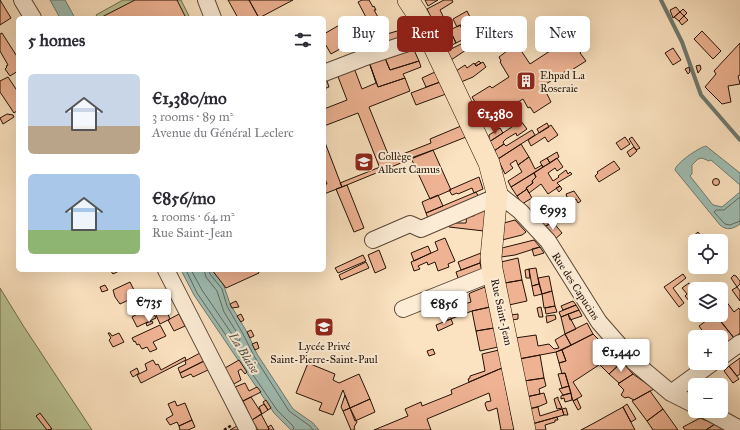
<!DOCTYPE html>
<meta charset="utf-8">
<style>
:root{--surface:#fff;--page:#f2f2f3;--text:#2b2b33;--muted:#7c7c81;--accent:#8f2418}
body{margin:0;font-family:"IM FELL Great Primer",serif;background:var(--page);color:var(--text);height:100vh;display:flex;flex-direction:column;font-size:15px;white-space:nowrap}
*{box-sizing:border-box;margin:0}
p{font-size:13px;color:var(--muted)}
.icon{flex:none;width:22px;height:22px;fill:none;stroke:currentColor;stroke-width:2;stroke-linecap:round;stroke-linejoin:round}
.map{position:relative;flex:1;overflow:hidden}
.side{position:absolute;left:16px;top:16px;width:310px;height:256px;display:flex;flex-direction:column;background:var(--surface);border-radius:6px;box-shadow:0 4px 16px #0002}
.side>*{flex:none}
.hud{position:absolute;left:338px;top:16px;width:342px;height:36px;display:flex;gap:8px}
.controls{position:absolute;left:688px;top:234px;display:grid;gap:8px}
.controls a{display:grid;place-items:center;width:40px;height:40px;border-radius:6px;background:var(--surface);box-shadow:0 4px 16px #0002;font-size:20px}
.price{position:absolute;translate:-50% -34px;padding:0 9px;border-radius:4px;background:#fff;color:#222;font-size:13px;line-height:26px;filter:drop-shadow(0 1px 2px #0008)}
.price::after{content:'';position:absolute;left:50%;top:24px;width:12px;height:9px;margin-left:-6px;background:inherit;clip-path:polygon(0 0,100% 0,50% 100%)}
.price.selected{background:var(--accent);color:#fff}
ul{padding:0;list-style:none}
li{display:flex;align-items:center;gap:12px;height:100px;padding:0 12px}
li span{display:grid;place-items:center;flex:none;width:112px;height:80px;border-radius:6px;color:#555}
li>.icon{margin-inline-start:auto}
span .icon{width:48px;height:48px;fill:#fffc;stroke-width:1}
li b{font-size:17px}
h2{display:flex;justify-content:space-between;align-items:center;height:48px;padding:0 12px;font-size:17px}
.pill{padding:0 14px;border-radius:6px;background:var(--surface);box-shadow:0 4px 16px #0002;font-size:14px;line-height:36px}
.pill.selected{background:var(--accent);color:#fff}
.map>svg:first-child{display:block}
</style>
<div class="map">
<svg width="740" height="430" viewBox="0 0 740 430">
<rect width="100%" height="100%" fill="#fbe2c0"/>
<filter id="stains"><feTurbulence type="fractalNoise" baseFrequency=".005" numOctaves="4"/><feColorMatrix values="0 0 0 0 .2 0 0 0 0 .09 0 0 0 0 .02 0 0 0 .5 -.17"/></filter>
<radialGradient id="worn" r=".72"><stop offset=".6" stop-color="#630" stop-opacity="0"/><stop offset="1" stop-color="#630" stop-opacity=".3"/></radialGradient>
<path fill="#bbc495" stroke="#706b4e" d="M123,0H181L190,18H98L96,15Z
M0,288L24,327L92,430H0Z"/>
<path fill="#9fbdb3" stroke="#6e796e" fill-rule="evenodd" d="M50,0H65L75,18H60Z
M706,146L740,173V224C733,229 727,231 720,225L675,170C676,163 698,148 706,146ZM702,158L709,161L711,160L740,185V192L722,207L713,205L690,176L692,174V165L698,159Z
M181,270H212L223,283L230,304L247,332L257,354L293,409L313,423L319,430H291L274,413L194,295Z"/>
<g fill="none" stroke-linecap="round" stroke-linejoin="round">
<path stroke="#62685c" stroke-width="1" d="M740,197L724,210H716L714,212L725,224L730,225L740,221
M186,270L197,293L277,410L293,426L294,430
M191,270L202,290L236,340L239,341L240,339L239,336L224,312L217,291L206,277L204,270
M209,270L210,274L222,289L227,306L243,334L254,356L289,411L310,426L313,430"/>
<path stroke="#6e796e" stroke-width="4" d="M661,0L682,42L701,95L740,140"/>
</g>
<path fill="#efb393" stroke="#241206" d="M0,0L11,18L0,25Z
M135,0H177L186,18H100Z
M228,0H249L259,18H238Z
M249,0H293L259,18Z
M362,0H369L373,7L374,6L376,10H374L378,17L368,21L358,2Z
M425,0H438L428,6Z
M444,0H452L453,2L440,10L450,30L440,36L427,9Z
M676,7L680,12L673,18L670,10Z
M683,9L687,13L684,16L680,12Z
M467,11L471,19L457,27L453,19Z
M680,12L684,16L679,21L674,17Z
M684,16L688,20L682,25L679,21Z
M407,17L417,37L382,48L376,36L383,34L385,36H387V34L404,29L405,31L407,30L400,20Z
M348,20L358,39L331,54L324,42V34Z
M460,25L466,38L456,43L450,30Z
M352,28H353L359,38L358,39Z
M450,30L456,43L446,48L440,36Z
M702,31L721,51L713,59L694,39Z
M2,33L18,58V71L10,76L5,69L7,67L6,66L8,65L0,51V34Z
M570,36L575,45L579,46L582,51L580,53L586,61L567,73L566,71L543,86L551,102L534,113L530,107L528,108L523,99L505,110L506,112L488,123L483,114L481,115L477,110V105L472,97L490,86L492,88L509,77L500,62L501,61L499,57L515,45L519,50L520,49L530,64L553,49L552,47Z
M463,43L466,50L451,60L447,51Z
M740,43V75L738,76L740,84L728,86L731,102L722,104L705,87L716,74L714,71Z
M673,48L681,60L673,65L665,53Z
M414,50L419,61L390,70L385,58Z
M385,58L390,70L419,61L421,67L403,74L405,78L378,87L369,62Z
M479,61L481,63L476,66L475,64Z
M369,62L378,87L405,78L410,91L369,107L390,159L431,143L430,139L461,126L466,137L381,171L358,113L324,126V109L347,100L337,74L354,68L362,89L376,83Z
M483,62L486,67L473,77L461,82L456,71L465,65L467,68L474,63L476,66Z
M700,65L701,69L698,73L696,66Z
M689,67L690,72L688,74L685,69Z
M435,72L440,82L426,87L422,78Z
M8,77L18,92V110L14,113L0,92V81Z
M326,78L329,87L324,89V79Z
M440,82L446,94L416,105L411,93Z
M7,114L13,115L14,117L3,124L0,118Z
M521,121L527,129L517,136L516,133L506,139L503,142L504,144L494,151L489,142Z
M547,123L549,127L539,133L537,129Z
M551,125L558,135L548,142L545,137L531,146L528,140Z
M500,128L503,133L489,142V135Z
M532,130L535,135L498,159L494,151L504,144L506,146Z
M625,137L630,144L621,150L616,143Z
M632,137L640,148L636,150L629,139Z
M324,140L342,187L324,194V185L327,184L324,176Z
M521,144L529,157L518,165L516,160L510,164L513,168L505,174L498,159Z
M634,147L637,151L630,157L627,152Z
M433,150L451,190L430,199L411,158Z
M557,152L559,157L550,163L547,158Z
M529,157L535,169L542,165L543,167L511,187L508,181L522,172L518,165Z
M547,158L550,163L543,167L540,162Z
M557,158L563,167L557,171L555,168L548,173L553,181L559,177L558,176L566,170L568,174L570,172L572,174L557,183L560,186L548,194L541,184L529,193L526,188L533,183L532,181L536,177L534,173Z
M614,161L620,169L599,182L595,176L598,173L597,172Z
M380,167L381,171L342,187L340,183Z
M534,173L536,177L532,181L533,183L526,188L527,189L517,196L511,187Z
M479,177L483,189L474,193L472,188L458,194L457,193L452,195L449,190Z
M712.5 182a3.5 3.5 0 1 1 7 0a3.5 3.5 0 1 1-7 0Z
M347,185L364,228L354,232L336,189Z
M560,186L562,189L559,192L556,188Z
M527,189L532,198L522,204L517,196Z
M574,191L581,201L578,203L576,199L569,203L566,194Z
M476,192L480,199L429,221L426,213Z
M438,195L443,206L426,213L422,202Z
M543,207L549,214L551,212L555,217L563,211L565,213L543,228L532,215Z
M487,210L484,231L449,227V224L451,223H466L467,215L474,216L475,211Z
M565,212L567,216L555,225L553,222Z
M515,220L526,232L522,235L502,240L504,223Z
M553,222L562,233L554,240L543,228Z
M698,232L705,241H695L692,237Z
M445,238L455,261L448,264L449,267L438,271L435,262L428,265L427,262L418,266L420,269L414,271L411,262L438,250L435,242Z
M534,240L540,247L515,255L501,257L502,248Z
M428,246L431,253L414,261L411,253Z
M540,247L544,253L534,256L532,249Z
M379,250L386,268L375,273L368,255Z
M481,253L480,263L461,270L458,262Z
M363,255L366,261L338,273L335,268Z
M518,258L522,280L505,283L501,262Z
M366,262L369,268L341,280L339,275Z
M480,263L482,271L458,278L456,272Z
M536,268L539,284L532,286L529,269Z
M529,269L530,278H526L525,270Z
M110,270H121L113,274Z
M212,270H258L259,273L226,288Z
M683,274L686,278L673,288L684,303L679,307L664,287Z
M734,275L736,276L740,281V284L737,287L731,278Z
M549,276L552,291L542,294L538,278Z
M522,280L527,301L509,305L505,283Z
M130,282L137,296L120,304L115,297L113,290Z
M689,283L695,291V308L685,296L687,294L682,288Z
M539,284L542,294L534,296L532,286Z
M105,285L108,290L102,292L100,287Z
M485,287L490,307L472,311L448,320L445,310L471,302L469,294L470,293Z
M737,287L740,291V301L732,290Z
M552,291L555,306L544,308L542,294Z
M723,297L734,312L739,308L740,310V333L734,338L721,322L725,319L721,315V299Z
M236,301L239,307L232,308L230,304Z
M573,301L576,305L563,310L561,306Z
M149,304L156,318L137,327L132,317L139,313L137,310Z
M576,305L579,310L561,317L559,312Z
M555,306L557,312L546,314L545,308Z
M490,307L494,328L476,331L472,311Z
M541,307L543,317H539L537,308Z
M166,310L170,319L160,324L156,315Z
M579,310L582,316L570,320L568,314Z
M179,314L185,326L174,331L168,320Z
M241,314L244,320L241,322L237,316Z
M518,314V319L512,320L511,315Z
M568,314L576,329L565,334L561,317Z
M555,315L556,319L547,323L546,316Z
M714,315H716L734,338L721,348V337H707L699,326Z
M451,319L453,324L438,331L436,325Z
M152,321L153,323L147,326L146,323Z
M587,323L593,334L571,345L565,334Z
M160,325L166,336L153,342L157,349L150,352L147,347L142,349L139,344L137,345L135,341L134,342L132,338Z
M494,328L498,347L480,351L476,331Z
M251,330L254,336L250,338L247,332Z
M108,333H110L112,336L119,333L124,342L113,347L109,340L111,338Z
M565,334L571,345L556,352L519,359L515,338L536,335L538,346L549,344L554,349L559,348L555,340Z
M593,334L614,355L573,382L582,396L573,401L565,373L562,374L559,363L566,361L562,350Z
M257,342L259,348L255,350L252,344Z
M433,349L435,354L429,356L427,351Z
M499,350L502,368L469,382L468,379L470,378V376L485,371L482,354Z
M562,350L566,361L559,363L556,352Z
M200,353L204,361L180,373L178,368L186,364L185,361Z
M540,355L544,378L524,381L519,359Z
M614,355L622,362L609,374L600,365Z
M185,357L186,360L141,383L137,375L147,370L145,364L153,360L156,365L158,364L161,370Z
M740,358V374L737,376L729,366Z
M239,360L247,372L245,374L241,369L238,371L241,380L234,384L225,368Z
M204,361L208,370L193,377L191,374L182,378L180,373Z
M622,362L633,374L619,383L609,374Z
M308,363L335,374L333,380L339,383L359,374L370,399L350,408L343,390L333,415L319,410L322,403L296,393Z
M729,366L739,379L733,383L724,371Z
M137,368L139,373L133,377L130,372Z
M502,368L514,430H501L497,408L489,411L487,410L485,404L486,402L491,401L489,393L427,419L431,430H374L408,416L405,409L421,402L422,406L452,394L451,390Z
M565,373L569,386L562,388L558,374Z
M633,374L654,389L634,400L628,397L625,398L621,395L624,390L618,384Z
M544,378L546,386L539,389L540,394L526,397L524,381Z
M245,383L249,391L257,387L261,392L243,401L235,387Z
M569,386L571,393L563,395L559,389Z
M650,391L663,409L647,421L632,401Z
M544,393L547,403L540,406L529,409L526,397Z
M571,393L572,400L565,402L564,398L561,399V396Z
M345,395L350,408L343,411L341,407Z
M251,397L262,414L252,420L243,401Z
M558,397V399L562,408L557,409L554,399Z
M370,399L375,412L355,421L350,408Z
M577,399L581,408L578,410L573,401Z
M266,400L271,408L268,410L263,402Z
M175,401L177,406L185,403L192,420L179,426L177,422L170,425L166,419L173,415L168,404Z
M264,404L268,410L262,414L259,407Z
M627,404L636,419L631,422L623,407Z
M538,407L540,416L562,409L564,415L532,424L529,409Z
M623,407L635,430H581L596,422Z
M350,408L357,422L354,427L355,429L353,430H351L343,411Z
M566,408L568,415H564L562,409Z
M663,409L678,430H653L647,421Z
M40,413L52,429L47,430L36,416Z
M261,414L269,429L268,430H258L252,420Z
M557,417L558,420H555V422L545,425L546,430H533L532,424Z
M700,418L715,424L706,430H685L683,427Z
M192,420L195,427L188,430H180L179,426Z
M715,424L723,429L722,430H706Z
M271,425L274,430H268L269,429L268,427Z
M237,426L239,430H230Z"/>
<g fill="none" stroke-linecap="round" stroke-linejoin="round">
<defs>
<path id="minor" d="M22,0L33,18
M206,0L213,18
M324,73L363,58L429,36
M373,240L410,224L421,229L491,199L497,193L520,211L548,241L599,322L634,362L671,393L695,405
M166,270L248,430
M403,309L493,273
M721,357L740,343
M671,393L712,363
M707,411L740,429"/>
<path id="major" d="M408,0L416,12L429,36L489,163L497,193L491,257L492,269L525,430"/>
</defs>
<use href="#minor" stroke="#5a4634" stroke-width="18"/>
<use href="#major" stroke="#241206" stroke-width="22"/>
<path stroke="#241206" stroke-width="2.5" stroke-dasharray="3 2" stroke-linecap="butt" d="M224,430L232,425"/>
<use href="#minor" stroke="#fcecd6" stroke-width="16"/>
<use href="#major" stroke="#fbe2c0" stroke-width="21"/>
</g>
<defs>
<symbol id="building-square" viewBox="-11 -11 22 22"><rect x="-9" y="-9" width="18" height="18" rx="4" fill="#8f2418" stroke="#fcecd6"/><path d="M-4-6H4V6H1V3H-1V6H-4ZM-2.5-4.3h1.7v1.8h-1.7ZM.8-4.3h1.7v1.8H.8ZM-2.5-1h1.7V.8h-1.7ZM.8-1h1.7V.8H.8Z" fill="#fff"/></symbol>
<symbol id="school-square" viewBox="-11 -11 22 22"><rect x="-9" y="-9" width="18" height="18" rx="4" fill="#8f2418" stroke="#fcecd6"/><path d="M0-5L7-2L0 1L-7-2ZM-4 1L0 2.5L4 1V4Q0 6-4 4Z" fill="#fff"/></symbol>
</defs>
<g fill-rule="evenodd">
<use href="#building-square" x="515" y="70" width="22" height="22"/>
<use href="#school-square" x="353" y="151" width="22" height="22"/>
<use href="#school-square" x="313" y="316" width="22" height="22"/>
</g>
<g text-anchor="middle" stroke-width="4" stroke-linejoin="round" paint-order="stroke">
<g font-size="11" fill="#241206" stroke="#fcecd6" text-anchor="start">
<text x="540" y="79">Ehpad La<tspan x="540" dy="13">Roseraie</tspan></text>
<text x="378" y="160">Collège<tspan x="378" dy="13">Albert Camus</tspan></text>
<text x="324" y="350" text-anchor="middle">Lycée Privé<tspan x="324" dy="13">Saint-Pierre-Saint-Paul</tspan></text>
</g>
<g font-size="11" fill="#241206" stroke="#fcecd6">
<text transform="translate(576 286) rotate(57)" y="4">Rue des Capucins</text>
<text transform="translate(502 312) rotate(78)" y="4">Rue Saint-Jean</text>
</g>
<g font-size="12" font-style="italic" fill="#4f4e43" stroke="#fcecd6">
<text transform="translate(244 353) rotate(58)" y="4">La Blaise</text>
</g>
</g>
<rect width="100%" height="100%" filter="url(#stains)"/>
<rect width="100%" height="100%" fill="url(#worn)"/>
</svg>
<div class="controls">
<a><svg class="icon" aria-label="locate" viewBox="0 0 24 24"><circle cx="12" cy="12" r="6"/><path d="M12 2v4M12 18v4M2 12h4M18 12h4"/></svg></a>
<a><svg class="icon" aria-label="layers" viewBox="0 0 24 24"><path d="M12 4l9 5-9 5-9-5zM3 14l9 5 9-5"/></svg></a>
<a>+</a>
<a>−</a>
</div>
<b class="price selected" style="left:495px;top:135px">€1,380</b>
<b class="price" style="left:553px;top:231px">€993</b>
<b class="price" style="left:149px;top:323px">€735</b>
<b class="price" style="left:444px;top:325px">€856</b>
<b class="price" style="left:621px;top:373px">€1,440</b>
<div class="hud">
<a class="pill">Buy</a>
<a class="pill selected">Rent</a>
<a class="pill">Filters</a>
<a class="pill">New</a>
</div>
<section class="side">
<h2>5 homes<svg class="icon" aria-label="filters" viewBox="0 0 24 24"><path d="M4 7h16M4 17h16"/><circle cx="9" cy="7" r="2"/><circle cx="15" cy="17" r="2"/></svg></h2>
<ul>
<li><span style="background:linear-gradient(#c9d6e8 65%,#b9a48a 0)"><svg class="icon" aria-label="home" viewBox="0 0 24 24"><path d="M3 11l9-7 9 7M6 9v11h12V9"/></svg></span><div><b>€1,380/mo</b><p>3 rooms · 89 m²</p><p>Avenue du Général Leclerc</p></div></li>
<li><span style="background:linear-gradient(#a9c7e8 70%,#8fb573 0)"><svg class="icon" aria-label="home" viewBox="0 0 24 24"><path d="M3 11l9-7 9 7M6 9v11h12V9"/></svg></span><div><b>€856/mo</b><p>2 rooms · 64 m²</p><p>Rue Saint-Jean</p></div></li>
</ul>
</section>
</div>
